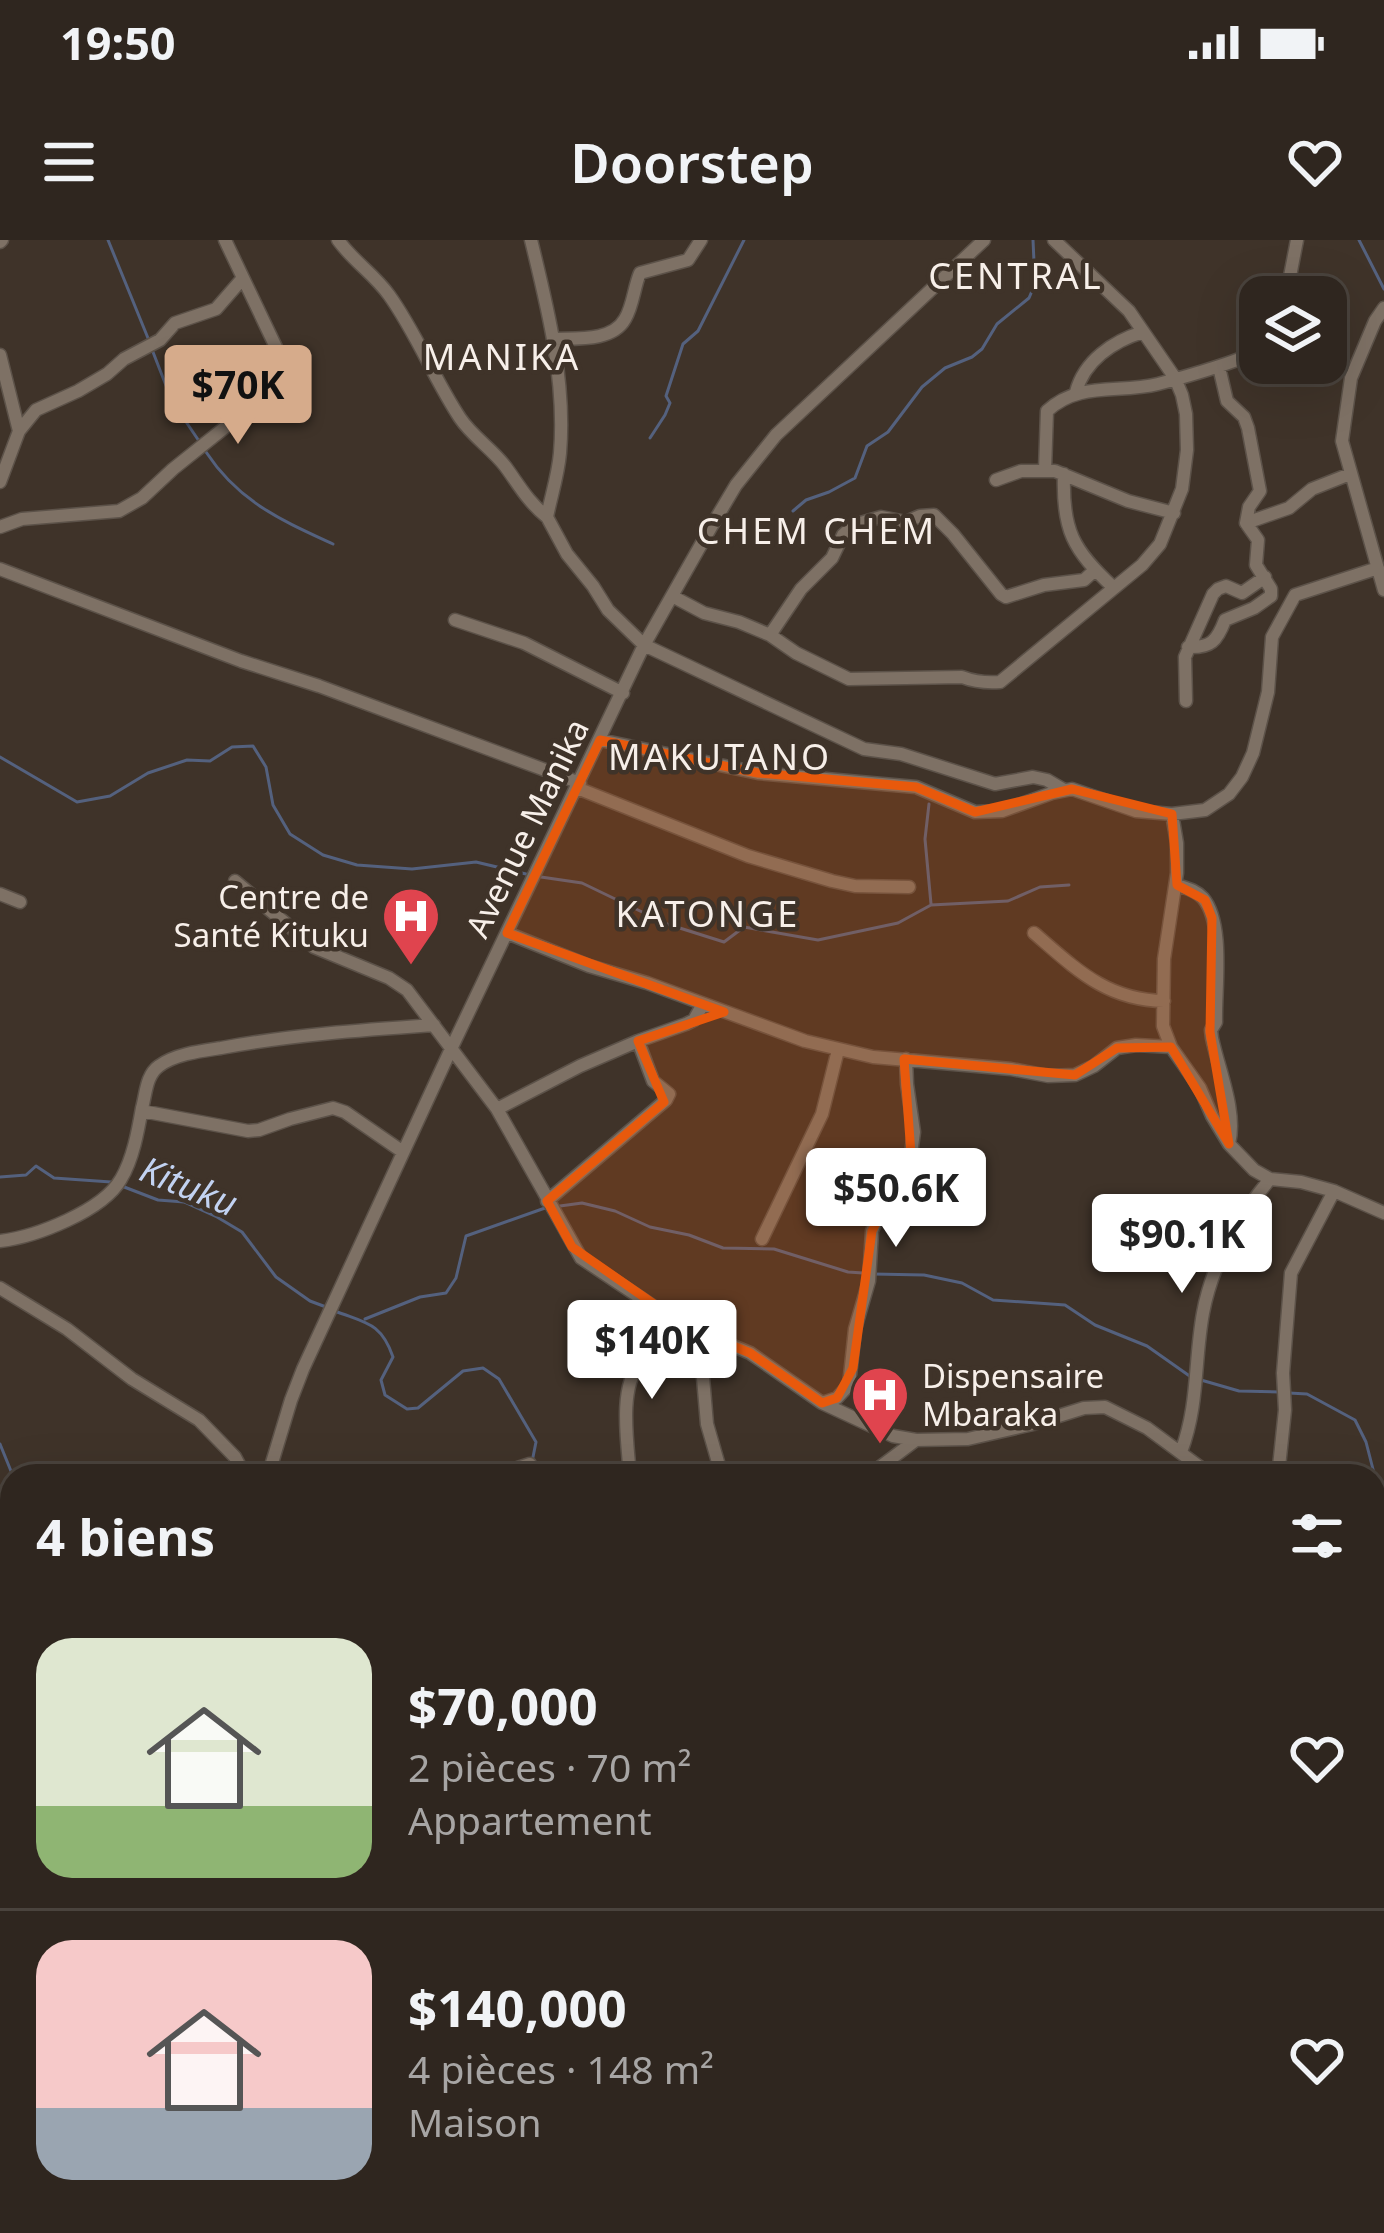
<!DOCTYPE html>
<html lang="fr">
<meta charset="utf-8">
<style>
:root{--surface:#2f261f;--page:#3b322c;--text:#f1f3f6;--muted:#a7a5a4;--line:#4a433d;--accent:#d6ab8b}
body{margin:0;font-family:"Noto Sans",sans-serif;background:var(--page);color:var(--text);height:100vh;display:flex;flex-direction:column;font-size:45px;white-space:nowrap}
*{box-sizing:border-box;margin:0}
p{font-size:39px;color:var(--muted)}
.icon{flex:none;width:66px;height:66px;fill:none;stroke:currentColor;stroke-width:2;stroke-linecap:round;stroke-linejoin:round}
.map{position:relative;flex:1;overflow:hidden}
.panel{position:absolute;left:0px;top:1224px;width:1386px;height:771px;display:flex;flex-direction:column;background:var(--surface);border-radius:36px 36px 0 0;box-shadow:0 12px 48px #0002,0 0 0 3px var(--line)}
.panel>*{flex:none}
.controls{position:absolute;left:1239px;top:36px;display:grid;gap:24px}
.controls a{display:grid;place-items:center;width:108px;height:108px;border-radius:24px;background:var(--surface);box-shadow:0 12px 48px #0002,0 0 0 3px var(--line);font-size:60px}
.price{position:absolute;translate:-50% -102px;padding:0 27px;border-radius:12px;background:#fff;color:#222;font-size:39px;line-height:78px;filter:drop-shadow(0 3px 6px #0008)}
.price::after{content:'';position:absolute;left:50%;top:72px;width:36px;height:27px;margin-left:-18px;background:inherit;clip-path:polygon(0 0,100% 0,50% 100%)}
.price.on{background:var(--accent);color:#111}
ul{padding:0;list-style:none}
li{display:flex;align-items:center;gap:36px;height:300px;padding:0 36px}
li+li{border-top:3px solid var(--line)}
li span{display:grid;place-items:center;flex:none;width:336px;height:240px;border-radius:36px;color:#555}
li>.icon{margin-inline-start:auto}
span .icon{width:144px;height:144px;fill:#fffc;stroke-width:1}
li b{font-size:51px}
h2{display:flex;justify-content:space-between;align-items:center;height:144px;padding:0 36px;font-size:51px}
.status{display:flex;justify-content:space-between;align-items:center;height:84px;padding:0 60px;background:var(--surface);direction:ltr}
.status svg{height:33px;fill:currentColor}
header{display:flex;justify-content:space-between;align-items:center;height:156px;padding:0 36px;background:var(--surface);font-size:54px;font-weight:600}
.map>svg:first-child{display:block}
</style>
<div class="status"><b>19:50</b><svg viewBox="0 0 49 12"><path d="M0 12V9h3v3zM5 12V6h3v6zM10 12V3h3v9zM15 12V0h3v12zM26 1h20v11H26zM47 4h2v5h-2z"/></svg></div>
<header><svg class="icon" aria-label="menu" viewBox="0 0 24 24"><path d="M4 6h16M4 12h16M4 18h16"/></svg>Doorstep<svg class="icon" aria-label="heart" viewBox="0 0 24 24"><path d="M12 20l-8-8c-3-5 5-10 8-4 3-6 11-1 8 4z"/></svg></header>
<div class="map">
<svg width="1384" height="1993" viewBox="0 0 1384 1993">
<rect width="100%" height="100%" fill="#3f3329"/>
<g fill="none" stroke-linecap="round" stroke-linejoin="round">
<path stroke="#54617e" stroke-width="3" d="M108,0L150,103
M1359,0L1384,49
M153,112L172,161L201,204
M650,198L665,175L670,163L666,156L683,104L698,91L744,0
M206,212C239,262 281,280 333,304
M793,271L806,260L829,252L855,238L867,206L888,192L922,147L945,128L972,117L982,109L997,84L1029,58L1035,44L1033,0
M0,517L77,562L110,556L148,533L187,520L210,521L232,507L253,506L266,527L273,565L290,594L323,615L357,625L412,629L476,622L526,634
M929,564L925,599L931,664
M541,637L582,643L667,684L724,702L744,687L818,700L898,683L931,665L1008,661L1040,647L1069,645
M0,937L26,935L36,926L54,938L111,942
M119,945L158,960L184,962L217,977L242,992L276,1037L310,1061L326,1067
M560,966L582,963L615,971L650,987L689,995L723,1008L774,1009L848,1032L863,1033
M873,1034L924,1035L962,1043L993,1060L1065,1065L1095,1085L1147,1106L1191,1137
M335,1071C365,1083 381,1082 393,1117L381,1140L385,1155L407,1169L418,1168L463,1131L483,1128L499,1139L536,1202L532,1222L536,1236
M365,1079L420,1057L446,1053L456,1038L466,996L545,968
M1201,1140L1239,1151L1280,1152
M1289,1153L1307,1154L1355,1180L1366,1202L1375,1237L1376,1264
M0,1204L13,1236
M1374,1500L1384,1497
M1374,1767L1384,1763
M0,1818L12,1831
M1374,1846L1384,1851
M56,1983L61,1993
M763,1983L769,1993"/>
<defs>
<path id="minor" d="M338,0C353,21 374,34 389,55C417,94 434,139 460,178C472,196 492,209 505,226C519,245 528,262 547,277
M531,0C548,69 566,142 560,213C558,236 551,256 547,277L567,314L593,346L608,370L644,405L864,509L901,514L995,544L1033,537L1047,540L1064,550
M0,2L2,0
M1286,57L1297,0
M1384,68L1375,81L1351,138L1342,201L1384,350
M553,99C576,98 612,102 625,79C633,66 634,47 640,33L688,20L701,0
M0,115L19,191L0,242
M1076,152C1084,121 1113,101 1143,92
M19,191L36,170L78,151L107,134L124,119L160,100L175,83L216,69L243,38
M1045,230L1047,171C1079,141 1119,154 1158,144C1192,135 1227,125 1260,111
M1064,234C1062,290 1073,310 1113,347
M996,240L1021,231H1055L1128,261L1174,273
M1246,283L1289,268L1312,249L1350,234
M0,287L22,279L119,271L142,258L173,229L278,145L285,134L284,124L225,0
M0,329L241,421L319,446L580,543
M672,356L704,373L739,382L770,395L796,413L849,439L962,437C975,442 986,443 1000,442L1142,325L1160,304L1182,249L1187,210L1186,174L1182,155L1175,138L1129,71L1054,0
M455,380L524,403L623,453
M770,395L801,349L832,318L843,295L854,285L881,277L906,282L920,276L934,275L953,294L1001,354L1006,357L1044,345L1084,340L1095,330
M1188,407C1211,408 1217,401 1225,380L1254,368L1271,356V349L1256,325L1258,300L1246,283L1249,267L1260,251L1248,188L1244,177L1227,161L1219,127
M1186,461L1185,417L1213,354L1218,349L1226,346L1242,353L1265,337
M600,500L758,533L916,547L975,572L1002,571L1052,553L1072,549L1136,571L1172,574L1205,570L1229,554L1242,537L1253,513L1268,452L1272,397L1295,355L1378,328
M577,548L748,616L832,641L855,646L909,647
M1172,574L1177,603V633L1164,719L1163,786L1171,807L1200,848L1212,876L1229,904L1254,930L1270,939L1301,942L1334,951L1384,973
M235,641L314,707L389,738L407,750L497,869L581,1018L669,1077L687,1087L750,1113L822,1163L893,1196L916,1200L968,1199L1033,1184L1084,1168L1105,1167L1147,1188L1212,1236
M1177,645C1186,648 1196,650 1203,658C1225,684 1215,749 1216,782L1211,790L1212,798C1219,831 1237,871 1229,904
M0,654L20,662
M507,693L589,726L647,743L805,801L873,817L1011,829L1048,836L1075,835L1094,826L1117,808L1136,805L1171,807
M1034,693C1076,729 1106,760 1164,761
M497,869L580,826L638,801L686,784L694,780L703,764
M142,871L248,891L259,890L290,879L333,868L345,872L403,912
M547,961L666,860L669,854L653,841L638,801
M762,999L822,874L838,810
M0,1001C35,997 103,971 121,939C133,919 138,891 142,868C146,854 146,835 159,826C175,814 201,811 221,808C291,795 362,790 434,785
M0,1048L67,1089L132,1139L199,1180L235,1217L245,1236
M687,1087L702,1126L707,1184L722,1236
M822,1163L837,1158L849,1145L855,1089L869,1041L872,991L881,969L900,940L911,914L914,892L907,844L906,819
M1181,1212C1199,1164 1194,1122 1203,1073C1212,1024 1239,976 1270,939
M268,1236L291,1160L303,1129L451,809L644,405L711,287L736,245L776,195L984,0
M493,1236L530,1224
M630,1236C628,1206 618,1147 640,1124C653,1111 673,1103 689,1094
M868,1236L916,1200
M1278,1236L1285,1170L1283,1133L1291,1033L1334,951
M1374,1286H1384
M0,1418L12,1440
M0,1458L12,1450
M0,1472L12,1464
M0,1582L12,1574
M0,1609L12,1623
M1374,1609H1384
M0,1662L12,1633
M0,1738L12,1748
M0,1917L12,1911
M1374,1931L1384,1927
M154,1983V1993
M421,1983L426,1993"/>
</defs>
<use href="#minor" stroke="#5c5249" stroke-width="15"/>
<use href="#minor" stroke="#7e7165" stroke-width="12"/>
</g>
<path fill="#e8590c" fill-opacity="0.2" stroke="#e8590c" stroke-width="9" stroke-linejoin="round" d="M600,500L758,533L916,547L975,572L1072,549L1172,574L1177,645L1205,660L1212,678L1210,792L1229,904L1171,807L1117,808L1075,835L904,819L911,914L872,991L853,1128L837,1158L822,1163L750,1113L687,1087L572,1007L547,961L664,862L638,801L724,772L507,693Z"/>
<defs>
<symbol id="hospital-pin" viewBox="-11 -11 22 30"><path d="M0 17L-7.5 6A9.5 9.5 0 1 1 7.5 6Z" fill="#e0444e" stroke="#3f3329"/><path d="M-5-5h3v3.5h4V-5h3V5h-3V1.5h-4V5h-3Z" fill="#fff"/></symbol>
</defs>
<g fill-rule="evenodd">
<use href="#hospital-pin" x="378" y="643" width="66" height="90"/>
<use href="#hospital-pin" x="847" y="1122" width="66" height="90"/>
</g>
<g text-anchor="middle" stroke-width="9" stroke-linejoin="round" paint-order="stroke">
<g font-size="33" fill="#f7efe9" stroke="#3f3329">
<text transform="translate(527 588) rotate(-64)" y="12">Avenue Manika</text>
</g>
<g font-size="33" fill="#f7efe9" stroke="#3f3329" text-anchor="end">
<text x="369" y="669">Centre de<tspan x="369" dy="38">Santé Kituku</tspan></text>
<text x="922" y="1148" text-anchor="start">Dispensaire<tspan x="922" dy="38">Mbaraka</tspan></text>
</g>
<g font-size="36" letter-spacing="3" fill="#f7efe9" stroke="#3f3329">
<text x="1016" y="49">CENTRAL</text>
<text x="502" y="130">MANIKA</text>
<text x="817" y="304">CHEM CHEM</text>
<text x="720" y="530">MAKUTANO</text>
<text x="708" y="687">KATONGE</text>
</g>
<g font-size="36" font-style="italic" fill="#c2d2f1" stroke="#3f3329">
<text transform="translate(189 946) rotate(22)" y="13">Kituku</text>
</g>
</g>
</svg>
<div class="controls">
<a><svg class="icon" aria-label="layers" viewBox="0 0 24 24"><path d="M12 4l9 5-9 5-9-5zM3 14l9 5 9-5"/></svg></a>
</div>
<b class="price on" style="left:238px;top:207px">$70K</b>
<b class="price" style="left:896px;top:1010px">$50.6K</b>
<b class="price" style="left:1182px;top:1056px">$90.1K</b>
<b class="price" style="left:652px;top:1162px">$140K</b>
<section class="panel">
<h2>4 biens<svg class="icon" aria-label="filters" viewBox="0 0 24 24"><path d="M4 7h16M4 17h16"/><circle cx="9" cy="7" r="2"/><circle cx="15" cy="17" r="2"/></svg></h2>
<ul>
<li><span style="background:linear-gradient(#dfe7d0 70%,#8fb573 0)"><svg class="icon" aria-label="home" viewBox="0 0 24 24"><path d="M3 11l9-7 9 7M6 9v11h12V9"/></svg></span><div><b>$70,000</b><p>2 pièces · 70 m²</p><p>Appartement</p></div><svg class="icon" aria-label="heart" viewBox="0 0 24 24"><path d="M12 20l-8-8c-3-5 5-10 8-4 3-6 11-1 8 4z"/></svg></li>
<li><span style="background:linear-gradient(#f6c9c9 70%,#9aa5b1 0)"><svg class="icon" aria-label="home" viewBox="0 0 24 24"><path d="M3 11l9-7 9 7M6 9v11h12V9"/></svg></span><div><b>$140,000</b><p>4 pièces · 148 m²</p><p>Maison</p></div><svg class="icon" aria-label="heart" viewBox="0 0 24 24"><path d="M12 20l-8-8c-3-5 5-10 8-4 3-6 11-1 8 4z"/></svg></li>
</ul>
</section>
</div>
